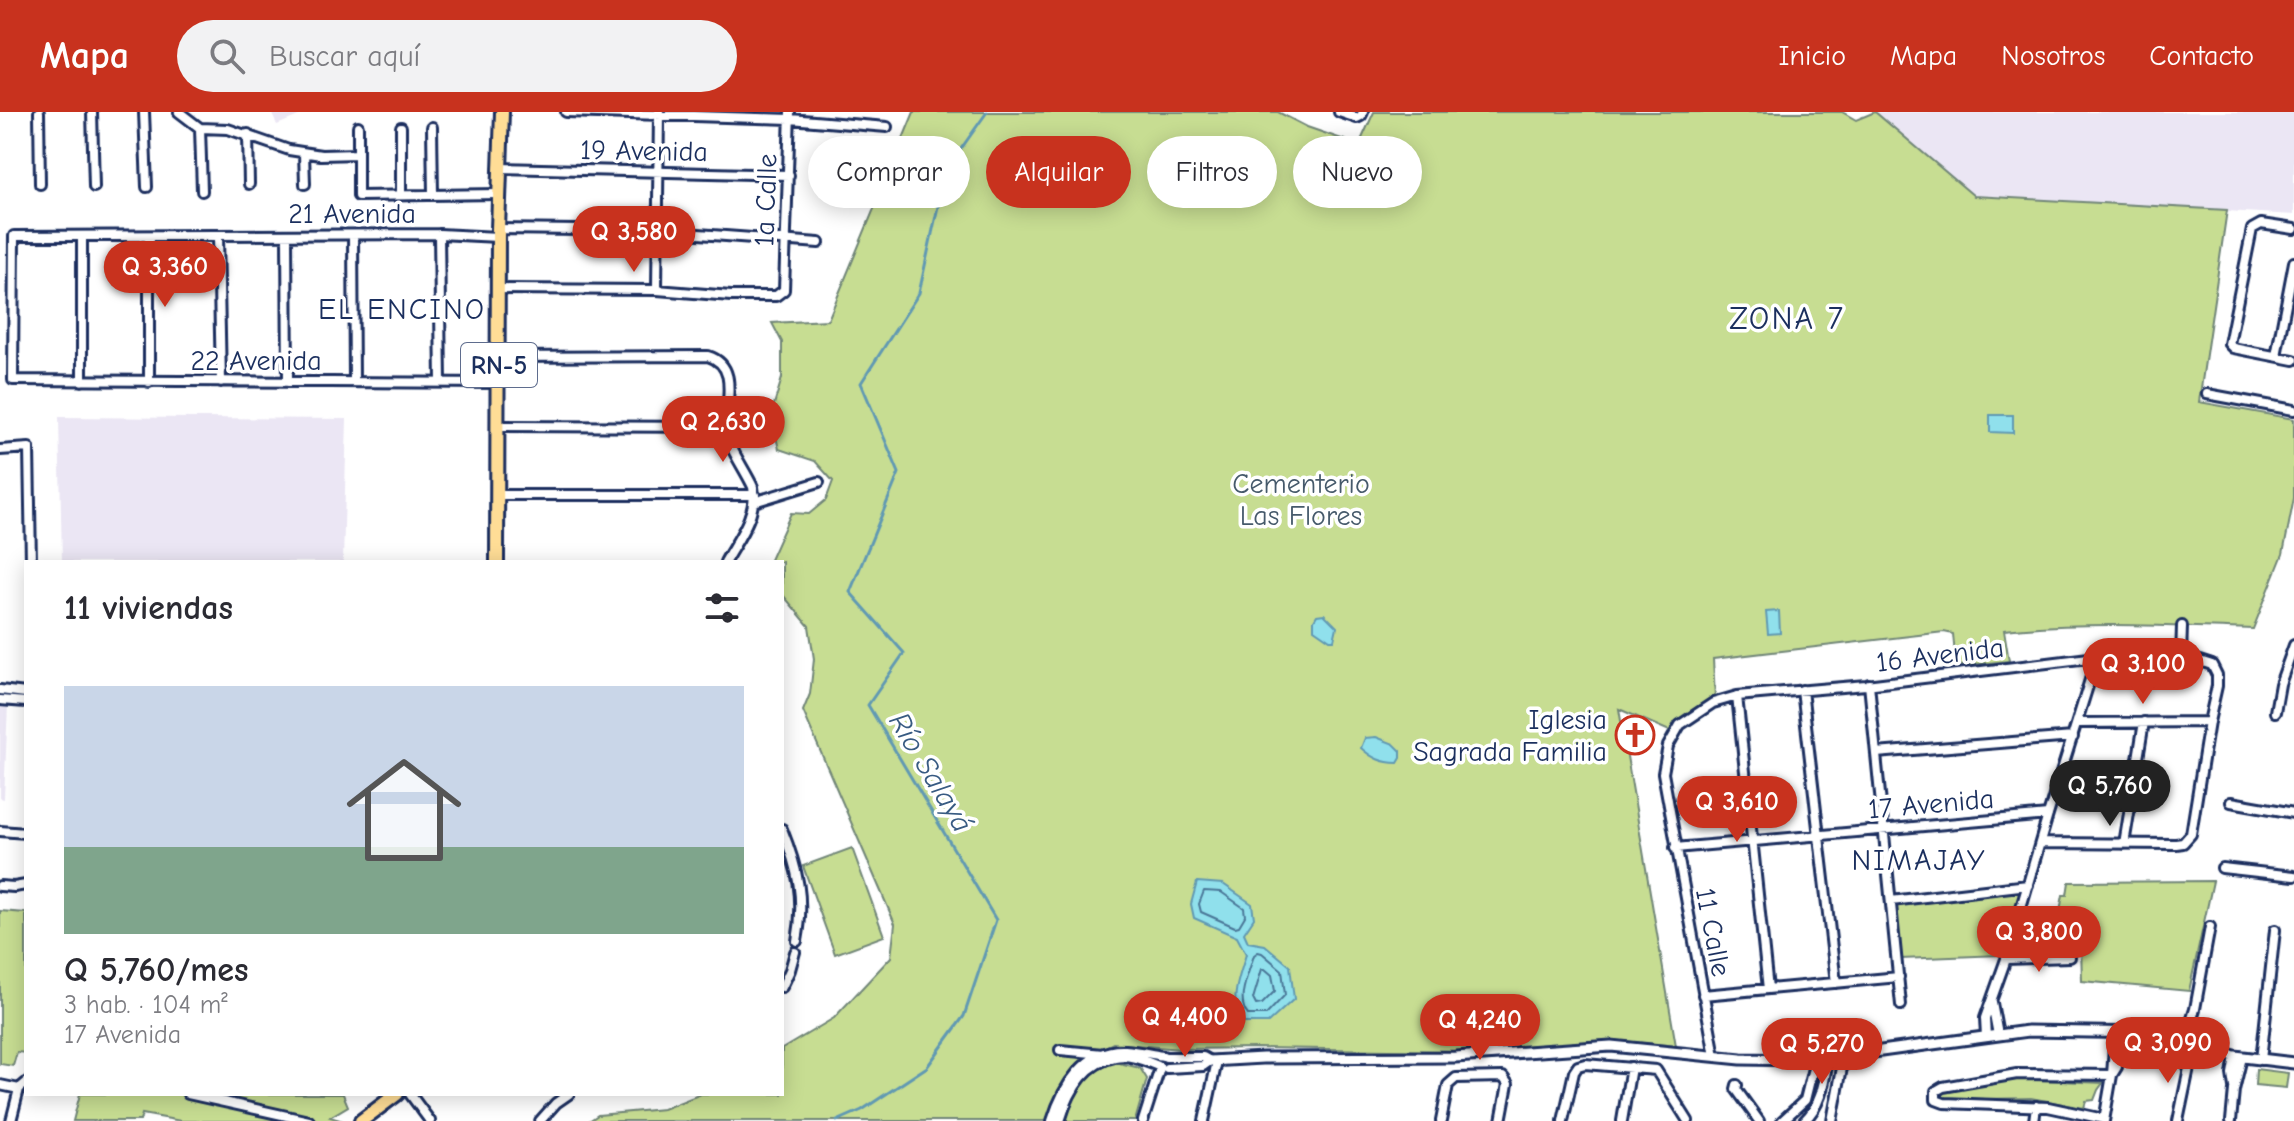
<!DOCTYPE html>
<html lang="es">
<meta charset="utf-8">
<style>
:root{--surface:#fff;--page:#f2f2f3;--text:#2b2b33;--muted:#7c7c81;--line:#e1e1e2;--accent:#c8321e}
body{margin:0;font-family:"Comic Neue",sans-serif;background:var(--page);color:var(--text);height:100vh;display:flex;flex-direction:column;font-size:30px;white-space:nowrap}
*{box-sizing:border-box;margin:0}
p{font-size:26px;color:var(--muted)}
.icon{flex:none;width:44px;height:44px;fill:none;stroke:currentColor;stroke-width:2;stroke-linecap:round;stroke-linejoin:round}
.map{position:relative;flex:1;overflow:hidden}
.details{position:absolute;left:24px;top:448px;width:760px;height:536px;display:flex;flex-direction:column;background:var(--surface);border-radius:0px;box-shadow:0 4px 20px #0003}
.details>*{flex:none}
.hud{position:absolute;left:808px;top:24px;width:760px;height:72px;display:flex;gap:16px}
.price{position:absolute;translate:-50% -68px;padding:0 18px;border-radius:28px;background:var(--accent);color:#fff;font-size:26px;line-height:52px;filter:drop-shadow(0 2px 4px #0008)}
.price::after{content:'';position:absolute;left:50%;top:48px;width:24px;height:18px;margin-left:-12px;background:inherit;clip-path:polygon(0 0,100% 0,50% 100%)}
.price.on{background:#222;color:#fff}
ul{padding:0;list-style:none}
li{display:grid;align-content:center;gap:16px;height:424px;padding:0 40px}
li+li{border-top:2px solid var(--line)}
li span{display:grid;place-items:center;height:248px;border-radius:0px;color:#555}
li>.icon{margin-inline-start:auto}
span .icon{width:144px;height:144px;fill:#fffc;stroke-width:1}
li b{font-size:34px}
h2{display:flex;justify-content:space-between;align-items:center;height:96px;padding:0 40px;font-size:34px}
.pill{padding:0 28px;border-radius:36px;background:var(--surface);box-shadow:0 4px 20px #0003;font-size:28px;line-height:72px}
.pill.on{background:var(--accent);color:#fff}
header{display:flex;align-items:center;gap:48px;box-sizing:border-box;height:112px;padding:0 40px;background:var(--accent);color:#fff}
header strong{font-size:38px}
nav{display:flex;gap:44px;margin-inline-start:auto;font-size:28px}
.search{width:560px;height:72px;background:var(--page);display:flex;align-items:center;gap:20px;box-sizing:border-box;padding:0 28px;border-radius:44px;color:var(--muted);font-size:30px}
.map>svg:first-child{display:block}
</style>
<header>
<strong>Mapa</strong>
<div class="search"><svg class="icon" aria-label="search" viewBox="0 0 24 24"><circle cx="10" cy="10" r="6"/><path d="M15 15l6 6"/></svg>Buscar aquí</div>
<nav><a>Inicio</a><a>Mapa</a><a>Nosotros</a><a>Contacto</a></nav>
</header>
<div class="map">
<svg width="2294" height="1009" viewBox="0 0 2294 1009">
<rect width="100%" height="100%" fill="#fff"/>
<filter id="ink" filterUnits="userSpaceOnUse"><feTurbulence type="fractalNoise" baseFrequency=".0125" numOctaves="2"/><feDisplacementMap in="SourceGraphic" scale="16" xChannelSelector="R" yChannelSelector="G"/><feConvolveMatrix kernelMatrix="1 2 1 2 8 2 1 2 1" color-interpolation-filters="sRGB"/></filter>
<g filter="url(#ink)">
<path fill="#ebe6f4" d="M271,0H308L277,13Z
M1875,0H2294V103L1974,84Z
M59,305L347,307L343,450H62Z
M0,591L8,592L4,687L0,686Z"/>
<path fill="#c7dd92" stroke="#718678" stroke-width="2" d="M914,0H1278L1307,15L1359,33L1374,0H1842L1856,8L1875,0L1974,84L2227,98L2199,290L2294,307V386L2283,442L2253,517C2170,514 2087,509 2004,518L2009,549L1956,554L1953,522L1944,520L1713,547L1715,586C1696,594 1683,602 1674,621L1619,597L1676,934L1611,928L1453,939L1256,936L1180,937L1113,931L1091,943L1052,1009H589L598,1003L663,997L701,982H782V937L834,906L891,845L895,812L803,599L810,582L814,547L809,514L782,482V450H769L791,401L809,402L826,388L833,369L815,349L779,337L773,313V296L782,266V230L772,211L828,208Z
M852,736L884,824L835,842L803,754Z
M2213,769L2189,879L2082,869L2081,833L2053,835L2063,783H2067L2069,770Z
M2022,777L2001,843L1901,847L1896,794Z
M0,799L26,801V941L17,940L13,954L0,952Z
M1115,950L1140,956L1147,967L1135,1009H1066C1077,975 1081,964 1115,950Z
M2256,957L2288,961L2286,976L2255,973Z
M2020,967L2103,971L2098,978L2094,988L2086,989L2084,996L2031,986L1942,988L1943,978Z
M80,982H343L348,994L330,1005L343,1009H181L142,1002L140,1009H73Z"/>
<path fill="#90e0ec" stroke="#6199b3" stroke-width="2" d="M1990,303H2013V321L1990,320Z
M1779,499L1780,521L1768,522L1766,500Z
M1324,502L1337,515L1334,528H1330L1314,517V508L1317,503Z
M1376,625L1394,632L1401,639V646L1398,651C1382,651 1372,646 1361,636L1365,626Z
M1197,770L1223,772L1252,792L1254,806L1244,821L1248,830L1265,833L1290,854L1294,887L1268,911H1241C1229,886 1239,867 1246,842L1237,825L1194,806L1191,792Z"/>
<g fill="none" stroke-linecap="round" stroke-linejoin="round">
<path stroke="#4a7697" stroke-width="2" d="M1204,779L1221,780L1244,796L1245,804L1239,814L1235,815L1201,800L1199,792Z
M1258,840L1262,841L1282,858L1285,883L1266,903H1248C1235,888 1249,861 1254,843Z
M1262,857H1265L1272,863L1275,879L1262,892L1256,893L1253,887Z"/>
<path stroke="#6199b3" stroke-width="3" d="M837,1009L862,998L927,955L964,904L996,808L868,593L904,541L850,480L899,361L861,271L919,181L946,58L987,0"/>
<defs>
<path id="minor" d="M39,0L40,72
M92,0L94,75
M144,0L147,75
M179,0L200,16L228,17L289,38L321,43L358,42
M566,0L790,7L887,15
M1339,0L1357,6L1361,4L1363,0
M358,14V84L499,82
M432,15L433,83
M200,16L202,79
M248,22L249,72
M304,41L305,72
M499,56L789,63
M401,83V15
M498,117L658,119L819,131
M2294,117L2261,112L2252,117L2229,232L2233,236L2294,248
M439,122L441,270
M353,123L354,269
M82,124V269
M149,124V270
M218,124L221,270
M287,124L288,270
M498,125L439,122L14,124L13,268L498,271
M497,177L657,178L731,184H776L784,178L790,0
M657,178L659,0
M2276,244L2294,150
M499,245L708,244C743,255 722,298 727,324C730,337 747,361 753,375C758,402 737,428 725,450
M2207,282L2294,298
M498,314L726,315
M0,338L29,336L31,450
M497,383H755
M754,390L819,370
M2181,546L2182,514
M1869,572L1901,893
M0,578L26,581
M1802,578L1836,871
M1737,584L1768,877
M0,588L26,590
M2275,600L2280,572L2294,533
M2077,611L2209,610
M1876,641L2073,625
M2231,690L2294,701
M782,717C798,757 805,787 797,829
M0,719L26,721
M2124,732L2144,610
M1675,736L2048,703
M2222,756L2294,764
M0,774L14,775L26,773
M1891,789L2028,773
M2006,847L2070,845
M782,875L790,858L795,840
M1703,883L1899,865
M1992,891L1998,923
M1986,925L1985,906L2006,847L2048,703L2097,545
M2185,929L2195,897L2210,815
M1060,938L1103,942
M1715,944L1663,661L1668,634L1680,613L1713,591L1737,584L1866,573L2097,545L2190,546L2212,553L2217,563V574L2209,610L2191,722L2183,731L2176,732L2041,731
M1166,945H1203L1210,949
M2261,948L2275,818
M1167,956L1203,954L1210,949
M2112,963L2117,955L2122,920
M0,973L19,977
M1737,973L1736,977L1759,1009
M2234,975L2232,962L2235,944
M188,982L309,1009
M410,982L430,1009
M2104,1007L2048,995L1944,991L1936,988V979L1943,975L2017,962L2112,963
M11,1009L19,977L26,971
M540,1009L556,991L569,982
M1052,1009C1062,976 1085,936 1125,938C1138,939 1151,942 1163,944
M1060,1009C1068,982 1084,951 1115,945C1130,942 1145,949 1158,954
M1143,1009L1160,956
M1204,1009L1217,949
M1441,1009L1448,973L1456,966L1503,965L1508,972L1501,1009
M1563,1009L1574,960L1578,954L1585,952L1656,958L1688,1009
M1622,1009L1631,955
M1782,1009L1805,988L1815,948
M1804,1009C1822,992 1824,970 1828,947
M1832,1009L1844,945
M2034,1009L2036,994
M2104,1009L2112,963L2115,921
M2178,1009L2194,932
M2231,1009L2234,978L2242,945"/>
<path id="tertiary" d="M1210,949L1263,946L1455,945L1611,934L1741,947L1815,948L2028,919L2152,921L2235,944L2294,951"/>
<path id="primary" d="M497,450L498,117L502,0
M361,1009L397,982"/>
</defs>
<use href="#minor" stroke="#1b2f5e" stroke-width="14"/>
<use href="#tertiary" stroke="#1b2f5e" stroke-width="15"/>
<use href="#primary" stroke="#1b2f5e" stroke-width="18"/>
<use href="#minor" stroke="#fff" stroke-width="8"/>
<use href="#tertiary" stroke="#fff" stroke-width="9"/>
<use href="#primary" stroke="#ffdd96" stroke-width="12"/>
</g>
</g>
<defs>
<symbol id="church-ring" viewBox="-11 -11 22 22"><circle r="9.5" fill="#fff" stroke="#c8321e" stroke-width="1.5"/><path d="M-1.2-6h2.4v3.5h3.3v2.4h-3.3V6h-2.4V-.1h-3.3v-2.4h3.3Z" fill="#c8321e"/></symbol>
</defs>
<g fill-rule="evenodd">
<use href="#church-ring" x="1613" y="601" width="44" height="44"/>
</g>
<g text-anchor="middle" stroke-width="7" stroke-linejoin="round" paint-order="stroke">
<rect fill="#fff" stroke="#5f6d8e" stroke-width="2" x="461" y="231" width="76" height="44" rx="6"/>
<g font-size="26" font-weight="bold" fill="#1b2f5e">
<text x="499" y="262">RN-5</text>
</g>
<g font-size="28" fill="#1b2f5e" stroke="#fff">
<text transform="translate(644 38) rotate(1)" y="10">19 Avenida</text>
<text transform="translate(765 88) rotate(-88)" y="10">1a Calle</text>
<text x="352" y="111">21 Avenida</text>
<text x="256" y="258">22 Avenida</text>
<text transform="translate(1940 542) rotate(-7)" y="10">16 Avenida</text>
<text transform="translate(1931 691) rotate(-5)" y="10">17 Avenida</text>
<text transform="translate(1714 820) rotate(79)" y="10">11 Calle</text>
</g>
<g font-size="28" fill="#465a6b" stroke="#fff">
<text x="1301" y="381">Cementerio<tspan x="1301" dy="32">Las Flores</tspan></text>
</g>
<g font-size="28" fill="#1b2f5e" stroke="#fff" text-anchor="end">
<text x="1607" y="617">Iglesia<tspan x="1607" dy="32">Sagrada Familia</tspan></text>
</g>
<g font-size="30" letter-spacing="2" fill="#1b2f5e" stroke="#fff">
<text x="402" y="207">EL ENCINO</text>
<text x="1919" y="758">NIMAJAY</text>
</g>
<g font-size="30" font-style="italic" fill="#385b82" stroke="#fff">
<text transform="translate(931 660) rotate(59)" y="10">Río Salayá</text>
</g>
<g font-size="32" letter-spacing="2" fill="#1b2f5e" stroke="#fff">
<text x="1787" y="217">ZONA 7</text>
</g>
</g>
</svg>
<b class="price" style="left:634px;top:162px">Q 3,580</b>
<b class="price" style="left:165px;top:197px">Q 3,360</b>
<b class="price" style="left:723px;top:352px">Q 2,630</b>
<b class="price" style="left:2143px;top:594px">Q 3,100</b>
<b class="price on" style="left:2110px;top:716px">Q 5,760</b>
<b class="price" style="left:1737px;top:732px">Q 3,610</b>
<b class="price" style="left:2039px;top:862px">Q 3,800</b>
<b class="price" style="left:1185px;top:947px">Q 4,400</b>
<b class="price" style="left:1480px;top:950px">Q 4,240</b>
<b class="price" style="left:2168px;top:973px">Q 3,090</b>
<b class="price" style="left:1822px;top:974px">Q 5,270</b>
<div class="hud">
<a class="pill">Comprar</a>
<a class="pill on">Alquilar</a>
<a class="pill">Filtros</a>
<a class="pill">Nuevo</a>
</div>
<section class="details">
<h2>11 viviendas<svg class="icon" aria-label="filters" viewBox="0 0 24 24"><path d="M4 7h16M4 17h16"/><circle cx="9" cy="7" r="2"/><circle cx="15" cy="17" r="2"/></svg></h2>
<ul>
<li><span style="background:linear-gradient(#c9d6e8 65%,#7fa58c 0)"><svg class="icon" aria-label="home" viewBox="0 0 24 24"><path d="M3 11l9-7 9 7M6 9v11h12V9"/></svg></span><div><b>Q 5,760/mes</b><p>3 hab. · 104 m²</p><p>17 Avenida</p></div></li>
</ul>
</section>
</div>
